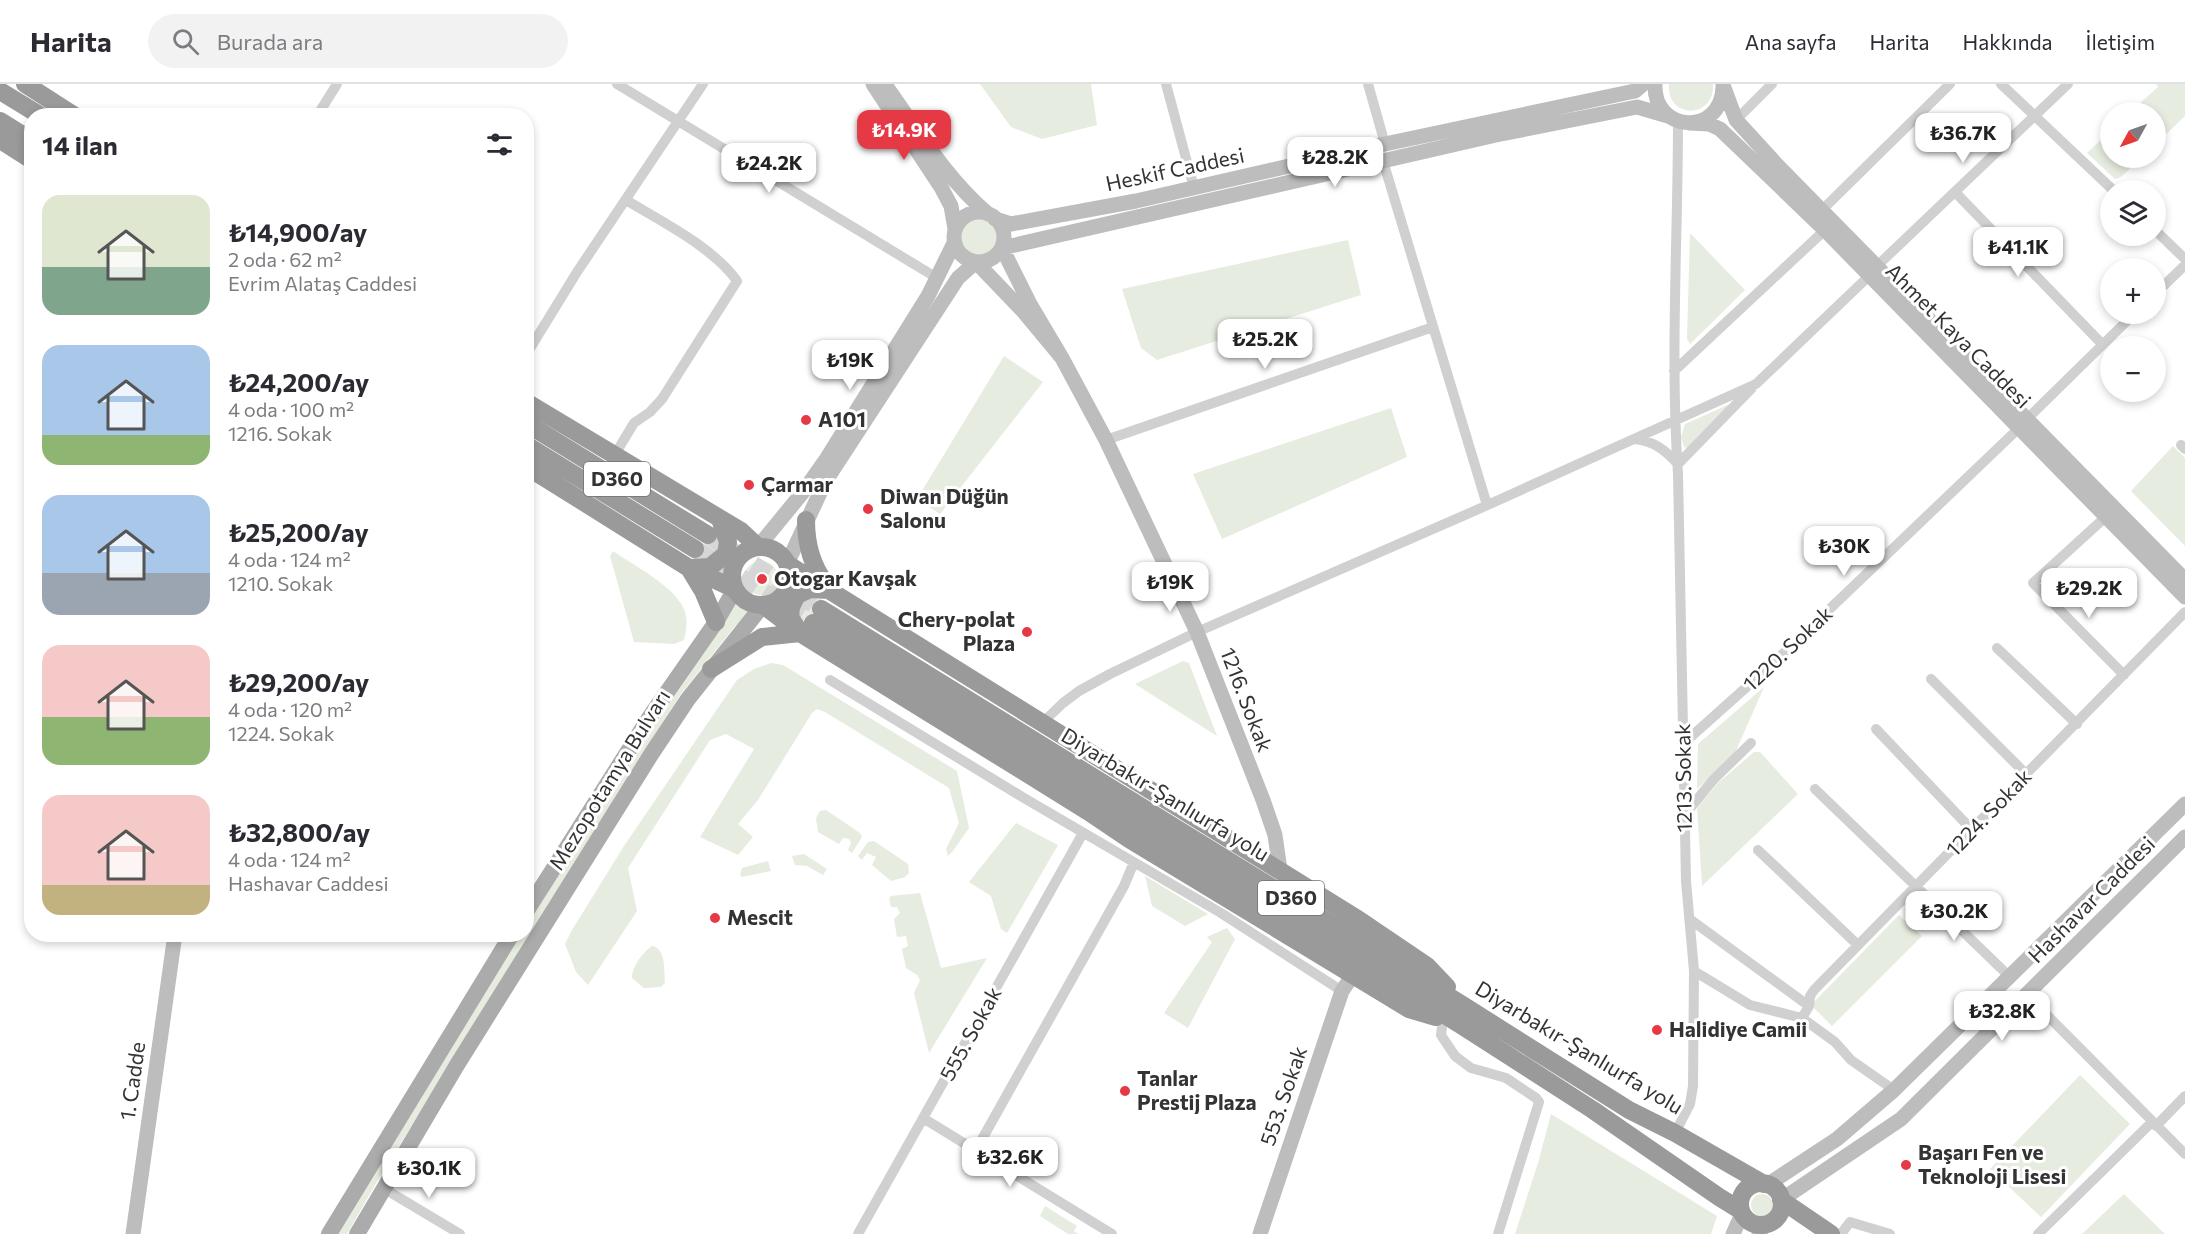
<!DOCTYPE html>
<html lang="tr">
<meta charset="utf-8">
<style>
:root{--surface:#fff;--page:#f2f2f3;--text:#2b2b33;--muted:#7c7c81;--line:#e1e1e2;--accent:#e63946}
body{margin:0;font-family:Commissioner,sans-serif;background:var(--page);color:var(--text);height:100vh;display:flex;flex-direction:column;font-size:22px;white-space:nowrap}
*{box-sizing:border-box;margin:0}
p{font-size:20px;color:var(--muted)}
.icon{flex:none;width:33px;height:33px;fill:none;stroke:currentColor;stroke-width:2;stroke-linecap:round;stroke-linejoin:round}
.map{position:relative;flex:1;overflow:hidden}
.side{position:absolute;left:24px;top:24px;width:510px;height:834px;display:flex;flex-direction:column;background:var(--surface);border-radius:24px;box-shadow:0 3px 9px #0003}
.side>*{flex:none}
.needle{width:39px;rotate:230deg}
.buttons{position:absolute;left:2100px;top:18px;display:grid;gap:12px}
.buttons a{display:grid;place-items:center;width:66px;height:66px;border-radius:50%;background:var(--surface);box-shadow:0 3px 9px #0003;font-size:30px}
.price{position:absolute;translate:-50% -51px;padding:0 14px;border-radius:12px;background:#fff;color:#222;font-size:20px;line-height:39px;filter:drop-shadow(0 2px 3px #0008)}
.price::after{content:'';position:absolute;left:50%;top:36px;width:18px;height:14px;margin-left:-9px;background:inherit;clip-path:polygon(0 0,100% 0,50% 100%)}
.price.active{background:var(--accent);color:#fff}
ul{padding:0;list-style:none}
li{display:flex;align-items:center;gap:18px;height:150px;padding:0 18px}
li span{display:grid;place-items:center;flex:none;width:168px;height:120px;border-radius:18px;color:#555}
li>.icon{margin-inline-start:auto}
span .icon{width:72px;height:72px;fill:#fffc;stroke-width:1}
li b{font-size:26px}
h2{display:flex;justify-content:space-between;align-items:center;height:72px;padding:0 18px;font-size:26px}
header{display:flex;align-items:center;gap:36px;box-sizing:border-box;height:84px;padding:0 30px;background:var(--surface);border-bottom:2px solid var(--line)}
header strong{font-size:28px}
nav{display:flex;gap:33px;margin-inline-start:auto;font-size:21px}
.search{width:420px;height:54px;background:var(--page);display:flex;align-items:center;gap:15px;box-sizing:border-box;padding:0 21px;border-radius:33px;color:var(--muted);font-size:22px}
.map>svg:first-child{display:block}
</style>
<header>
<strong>Harita</strong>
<div class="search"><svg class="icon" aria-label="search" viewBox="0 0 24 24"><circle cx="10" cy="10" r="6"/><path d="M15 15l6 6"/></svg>Burada ara</div>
<nav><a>Ana sayfa</a><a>Harita</a><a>Hakkında</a><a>İletişim</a></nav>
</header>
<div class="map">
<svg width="2185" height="1150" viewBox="0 0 2185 1150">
<rect width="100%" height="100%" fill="#fff"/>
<path fill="#e6ecdf" d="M980,0H1091L1097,41L1042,55L1011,43Z
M1669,0H1713C1715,36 1666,35 1669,0Z
M2156,0H2185V32L2156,60V28H2130L2158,3Z
M2110,47V74H2141L2121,93L2115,95L2087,69Z
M960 153a20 20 0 1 1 40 0a20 20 0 1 1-40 0Z
M1690,149L1745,206L1690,260L1687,255Z
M1348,156L1361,211L1157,276L1141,264L1122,205Z
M1004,272L1043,298L940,430L917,415Z
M1730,320L1687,364L1684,363L1681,353L1685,340Z
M1391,324L1407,373L1222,455L1193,390Z
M2173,362L2185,374V462L2131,407Z
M714,445L720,461L717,467L707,476L695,475Z
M613,467C633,481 678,504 685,528C688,538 686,547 684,556L674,560L634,558L610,472Z
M744 494a17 17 0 1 1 34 0a17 17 0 1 1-34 0Z
M824,512L806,542C798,532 798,525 806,514Z
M735,516L753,528L735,542L680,611L379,1094L347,1150H338L521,851L526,850L527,842L634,669Z
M1183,577L1189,579L1217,652L1135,600Z
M771,579L783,581L957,687L969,744L953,767L948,772L946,765L959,739L949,704L825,628L817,625L812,629L758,716L738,740L753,753L738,771L700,753L754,665L726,650L710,656L628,784L637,827L588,901L576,888L565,860L572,846L624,762L737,596L754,585Z
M1764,603L1735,669L1697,705L1698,660Z
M1754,668H1760L1798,710L1702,802L1697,724L1719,698Z
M826,726L860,749L862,753L852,769L848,766L851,759L849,755L843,754L839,760L818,748L816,734L820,727Z
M1016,739L1058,761L1007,849L1001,845L991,812L969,798Z
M874,757L908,780L909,789L905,793L891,797L872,781L876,773L867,769L862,776L858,772L868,758Z
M804,770L827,785L823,791L807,782L795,781L792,772Z
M768,777L771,787L742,793L740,791L742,784Z
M1145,792L1208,830L1185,842L1152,822Z
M920,809L941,884L987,874L929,969L914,909L920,896L917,891L906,884L902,865L908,862L906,852L897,853L894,835L900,829L897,823H891L889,815L891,812Z
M1899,831L1922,852L1832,942L1814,924L1813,919Z
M1227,844L1235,855L1188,944L1164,929L1212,858L1207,853Z
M652,862C666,864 664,887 665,899L661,903L644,904L632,894C632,883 642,869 652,862Z
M2080,991L2130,1040L2041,1133L1990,1085Z
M1551,1030L1717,1132L1711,1150H1515L1538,1079Z
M1751 1121a11 11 0 1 1 22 0a11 11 0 1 1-22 0Z
M2124,1110L2165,1150H2082Z
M1045,1122L1077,1142L1074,1147L1078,1150H1068L1040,1132Z"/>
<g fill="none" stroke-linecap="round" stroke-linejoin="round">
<path stroke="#d6d6d6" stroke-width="18" stroke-dasharray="18 9" stroke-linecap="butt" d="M708,451L821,525
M695,465L813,539"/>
<path stroke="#d0d0d0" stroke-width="10" d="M617,0L937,194
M1166,0L1194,104
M1368,0L1385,60
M2001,0L2113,106
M317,32L337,0
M1736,36L1772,0
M1383,77L1487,421
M1955,108L2102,260
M1822,126L1950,0
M2156,147L2185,175
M1878,181L2068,0
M2156,209L2185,181
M526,271L577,188L703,0
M1674,287L1825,146
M2027,335L2134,230
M1635,355C1654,357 1665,366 1678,380L1752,304
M1106,356L1433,243
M2181,361L2185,365
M614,372L634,339L650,328L662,315L737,197C713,163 662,138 626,116
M2110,429L2033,499L2124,591
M1997,564L2077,640
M1931,595L2027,691
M830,596L1024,714L1221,829L1342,907
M1042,639L1063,619L1079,607L1110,590L1197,548L1472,428L1756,300L1869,192
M1876,645L1972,746
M1684,659L1769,583L2019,344
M1815,705L2010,893
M1686,729L1714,695L1751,659
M1758,766L1858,861
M1691,836L1809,922
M1694,887L1750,921L1802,934L1835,958L1851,976L1894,1006
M2027,911L2185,1070
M1802,934L1809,922L1810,912L1814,906L2185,528
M1443,935L1441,951L1455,972L1471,984L1506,994L1536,1014L1539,1018L1498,1150
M923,1034L1112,1150
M2156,1042L2185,1012
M1675,1049L1690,1020L1693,1002L1694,887L1686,797L1678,390C1670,272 1678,155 1678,37
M976,1066L1124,802L1134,778
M383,1104L460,1150
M858,1150L1083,749
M1841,1150L1850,1138L1890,1150
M2038,1150L2152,1038"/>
<path stroke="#bdbdbd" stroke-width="15" d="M873,0L941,103L951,122L955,145
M1655,0C1653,49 1721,53 1723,3
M1723,1L1736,36L1778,82L2185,496
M886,2C918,47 946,94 988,130
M1689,39L1709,40L1720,45L1825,146L2185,513
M954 153a25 25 0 1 1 50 0a25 25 0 1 1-50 0Z
M995,135L1011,140L1136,117L1385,60L1635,7L1643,0
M1062,274L1106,356L1197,548L1263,716L1275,751L1280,786
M758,463L803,408L827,374L928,212L954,159
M787,480L825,398L958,194L976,178L1023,227L1062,274L1030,220L1002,164L1496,51L1637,23L1668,32
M1767,1101L1837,1055L1894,1006L2185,720
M1781,1116L1901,1035L2185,753
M133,1150L175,850
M1260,1150L1342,907L1353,891
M1733,1150L1742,1130
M1759,1150L1764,1141"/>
<path stroke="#ababab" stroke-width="16" d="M526,828L651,631L716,538L735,505
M329,1150L512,850
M357,1150L457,981L652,669L688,615L763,521"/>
<path stroke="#9a9a9a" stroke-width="18" d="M25,0L75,32
M0,7L41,32
M0,37L32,57
M0,56L32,76
M526,318L741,447L758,463
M526,339L708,451
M526,361L695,465
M526,382L689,484L735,505
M806,436C806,460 811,481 826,500
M732 492a29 29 0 1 1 58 0a29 29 0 1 1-58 0Z
M787,480L1359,836L1427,882L1447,903
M689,484L703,507L716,538
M691,484L710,483L726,470L728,458L720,435
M763,521L800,549L1089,728L1129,755L1409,925L1436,933
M821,525L1464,922L1629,1026L1675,1049L1764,1100
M813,539L1461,941L1593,1026L1719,1113L1740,1126
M711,585L762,553L800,549L790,533L791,523L797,511L810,505L829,506
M1740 1120a21 21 0 1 1 42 0a21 21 0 1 1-42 0Z
M1781,1116L1831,1150"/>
</g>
<g fill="#e63946" stroke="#fff" stroke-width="2">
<circle cx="806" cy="336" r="6"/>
<circle cx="749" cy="401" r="6"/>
<circle cx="868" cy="425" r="6"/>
<circle cx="762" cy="495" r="6"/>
<circle cx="1027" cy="548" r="6"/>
<circle cx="715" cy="834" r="6"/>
<circle cx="1657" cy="946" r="6"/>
<circle cx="1125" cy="1007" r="6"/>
<circle cx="1906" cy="1081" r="6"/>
</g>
<g text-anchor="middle" stroke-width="6" stroke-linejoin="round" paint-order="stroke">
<g fill="#fff" stroke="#707070" stroke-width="1.5">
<rect x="584" y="378" width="66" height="34" rx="4.5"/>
<rect x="1258" y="797" width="66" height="34" rx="4.5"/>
</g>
<g font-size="20" font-weight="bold" fill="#333">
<text x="617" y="402">D360</text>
<text x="1291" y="821">D360</text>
</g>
<g font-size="21" fill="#333" stroke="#fff">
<text transform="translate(1175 86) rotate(-12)" y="7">Heskif Caddesi</text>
<text transform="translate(1958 252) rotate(45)" y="7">Ahmet Kaya Caddesi</text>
<text transform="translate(1788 565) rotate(-43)" y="7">1220. Sokak</text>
<text transform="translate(1246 616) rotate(69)" y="7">1216. Sokak</text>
<text transform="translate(1684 694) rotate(-91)" y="7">1213. Sokak</text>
<text transform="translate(610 696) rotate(-58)" y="7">Mezopotamya Bulvarı</text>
<text transform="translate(1165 711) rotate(31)" y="7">Diyarbakır-Şanlıurfa yolu</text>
<text transform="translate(1989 729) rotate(-46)" y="7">1224. Sokak</text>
<text transform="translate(2092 816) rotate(-45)" y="7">Hashavar Caddesi</text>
<text transform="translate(971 950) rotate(-61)" y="7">555. Sokak</text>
<text transform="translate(1579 964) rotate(31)" y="7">Diyarbakır-Şanlıurfa yolu</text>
<text transform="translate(133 997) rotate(-82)" y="7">1. Cadde</text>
<text transform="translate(1284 1012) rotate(-71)" y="7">553. Sokak</text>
</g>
<g font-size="21" font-weight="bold" fill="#333" stroke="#fff" text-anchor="start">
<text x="818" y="343">A101</text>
<text x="761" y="408">Çarmar</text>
<text x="880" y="420">Diwan Düğün<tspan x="880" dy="24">Salonu</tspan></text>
<text x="774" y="502">Otogar Kavşak</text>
<text x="1015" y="543" text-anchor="end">Chery-polat<tspan x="1015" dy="24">Plaza</tspan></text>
<text x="727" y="841">Mescit</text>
<text x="1669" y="953">Halidiye Camii</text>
<text x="1137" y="1002">Tanlar<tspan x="1137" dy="24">Prestij Plaza</tspan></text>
<text x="1918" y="1076">Başarı Fen ve<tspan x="1918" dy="24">Teknoloji Lisesi</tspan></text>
</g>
</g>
</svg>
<div class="buttons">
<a><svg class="needle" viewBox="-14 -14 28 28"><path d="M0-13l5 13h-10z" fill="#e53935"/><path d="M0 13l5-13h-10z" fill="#7c7c81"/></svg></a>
<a><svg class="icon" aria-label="layers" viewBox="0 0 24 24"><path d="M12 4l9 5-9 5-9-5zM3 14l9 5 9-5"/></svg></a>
<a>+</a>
<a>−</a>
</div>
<b class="price active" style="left:904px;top:77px">₺14.9K</b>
<b class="price" style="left:1963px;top:80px">₺36.7K</b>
<b class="price" style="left:1335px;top:104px">₺28.2K</b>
<b class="price" style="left:769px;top:110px">₺24.2K</b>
<b class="price" style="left:2018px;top:194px">₺41.1K</b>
<b class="price" style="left:1265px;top:286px">₺25.2K</b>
<b class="price" style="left:850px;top:307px">₺19K</b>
<b class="price" style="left:1844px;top:493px">₺30K</b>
<b class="price" style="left:1170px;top:529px">₺19K</b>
<b class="price" style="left:2089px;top:535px">₺29.2K</b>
<b class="price" style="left:1954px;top:858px">₺30.2K</b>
<b class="price" style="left:2002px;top:958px">₺32.8K</b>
<b class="price" style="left:1010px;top:1104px">₺32.6K</b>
<b class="price" style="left:429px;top:1115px">₺30.1K</b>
<section class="side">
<h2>14 ilan<svg class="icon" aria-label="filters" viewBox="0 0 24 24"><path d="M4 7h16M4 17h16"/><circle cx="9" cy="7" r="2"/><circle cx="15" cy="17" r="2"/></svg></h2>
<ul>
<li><span style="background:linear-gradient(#dfe7d0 60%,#7fa58c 0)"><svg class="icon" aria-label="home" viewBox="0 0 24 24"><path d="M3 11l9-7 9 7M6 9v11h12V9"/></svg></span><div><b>₺14,900/ay</b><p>2 oda · 62 m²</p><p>Evrim Alataş Caddesi</p></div></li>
<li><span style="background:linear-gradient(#a9c7e8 75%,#8fb573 0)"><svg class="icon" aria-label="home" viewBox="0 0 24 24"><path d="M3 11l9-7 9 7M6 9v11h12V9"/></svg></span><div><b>₺24,200/ay</b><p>4 oda · 100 m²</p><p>1216. Sokak</p></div></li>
<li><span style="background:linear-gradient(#a9c7e8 65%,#9aa5b1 0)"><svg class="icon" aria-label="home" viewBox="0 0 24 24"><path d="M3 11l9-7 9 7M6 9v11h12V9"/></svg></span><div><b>₺25,200/ay</b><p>4 oda · 124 m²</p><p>1210. Sokak</p></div></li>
<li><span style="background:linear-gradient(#f6c9c9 60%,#8fb573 0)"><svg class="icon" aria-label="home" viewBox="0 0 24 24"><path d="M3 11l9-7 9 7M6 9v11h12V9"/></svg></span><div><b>₺29,200/ay</b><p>4 oda · 120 m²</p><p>1224. Sokak</p></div></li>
<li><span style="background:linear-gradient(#f6c9c9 75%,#c2b280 0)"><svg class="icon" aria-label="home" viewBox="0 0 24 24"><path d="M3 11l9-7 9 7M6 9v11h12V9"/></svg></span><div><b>₺32,800/ay</b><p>4 oda · 124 m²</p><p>Hashavar Caddesi</p></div></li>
</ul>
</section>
</div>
